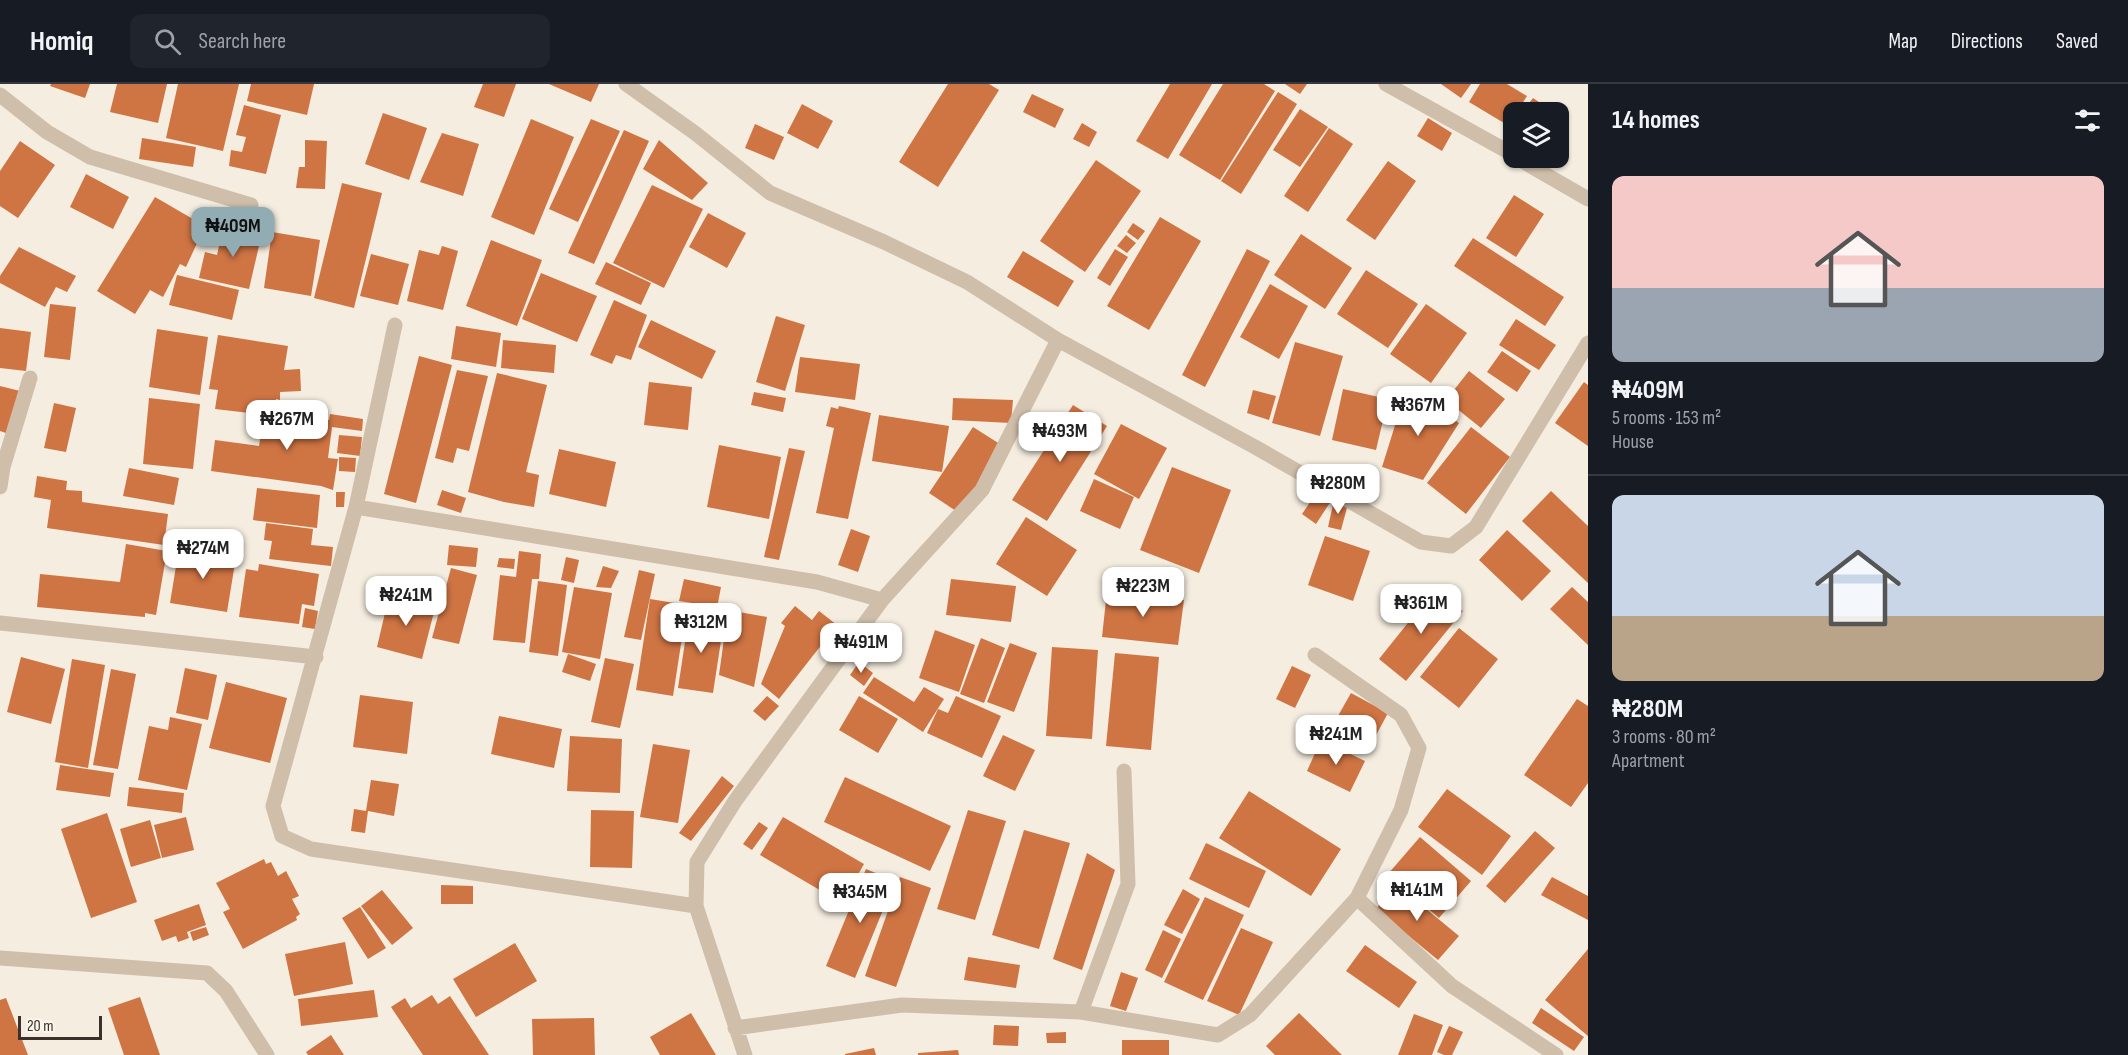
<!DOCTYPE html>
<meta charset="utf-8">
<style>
:root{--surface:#171b24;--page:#20242c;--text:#f1f3f6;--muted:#9ea1a6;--line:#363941;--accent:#91acb3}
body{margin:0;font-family:"Sofia Sans Condensed",sans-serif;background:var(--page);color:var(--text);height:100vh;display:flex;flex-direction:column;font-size:22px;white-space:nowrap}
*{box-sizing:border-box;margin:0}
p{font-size:20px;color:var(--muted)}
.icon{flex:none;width:33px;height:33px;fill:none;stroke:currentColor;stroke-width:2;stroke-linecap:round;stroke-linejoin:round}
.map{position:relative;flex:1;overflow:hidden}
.panel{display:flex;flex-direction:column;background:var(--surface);width:540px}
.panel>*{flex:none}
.tools{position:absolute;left:1503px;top:18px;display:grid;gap:12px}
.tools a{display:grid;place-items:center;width:66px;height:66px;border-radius:12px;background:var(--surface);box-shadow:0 2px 4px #0004;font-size:30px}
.scale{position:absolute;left:18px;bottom:15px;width:84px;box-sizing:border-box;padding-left:6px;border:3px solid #3c312a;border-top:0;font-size:16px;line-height:21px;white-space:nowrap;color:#3c312a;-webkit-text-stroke:4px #fcf6ed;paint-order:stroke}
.price{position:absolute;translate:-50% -51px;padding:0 14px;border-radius:12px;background:#fff;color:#222;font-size:20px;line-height:39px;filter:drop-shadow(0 2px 3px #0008)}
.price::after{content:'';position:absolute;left:50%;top:36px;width:18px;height:14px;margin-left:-9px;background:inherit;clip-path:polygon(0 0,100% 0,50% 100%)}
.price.current{background:var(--accent);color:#111}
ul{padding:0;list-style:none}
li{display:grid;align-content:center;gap:12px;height:318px;padding:0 24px}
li+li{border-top:2px solid var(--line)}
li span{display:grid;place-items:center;height:186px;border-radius:12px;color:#555}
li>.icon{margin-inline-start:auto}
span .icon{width:108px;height:108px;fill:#fffc;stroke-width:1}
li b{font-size:26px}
h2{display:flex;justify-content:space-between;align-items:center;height:72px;padding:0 24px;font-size:26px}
header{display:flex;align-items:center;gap:36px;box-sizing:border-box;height:84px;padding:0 30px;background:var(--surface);border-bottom:2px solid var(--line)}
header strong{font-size:28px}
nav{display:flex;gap:33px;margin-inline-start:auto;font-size:21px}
.search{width:420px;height:54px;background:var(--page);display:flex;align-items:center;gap:15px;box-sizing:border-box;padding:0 21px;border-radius:12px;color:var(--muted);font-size:22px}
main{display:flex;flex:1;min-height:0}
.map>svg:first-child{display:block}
</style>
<header>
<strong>Homiq</strong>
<div class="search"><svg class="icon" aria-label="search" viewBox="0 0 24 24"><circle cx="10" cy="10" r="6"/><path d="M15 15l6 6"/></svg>Search here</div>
<nav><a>Map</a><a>Directions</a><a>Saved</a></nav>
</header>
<main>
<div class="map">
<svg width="1588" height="971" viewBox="0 0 1588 971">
<rect width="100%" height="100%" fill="#f5eddf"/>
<path fill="#cf7443" d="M51,0H90L85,14L50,2Z
M117,0H167L158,39L110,28Z
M178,0H239L223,67L166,54Z
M251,0H314L307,31L247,17Z
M483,0H516L504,33L474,23Z
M549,0H599L591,18Z
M948,0H989L999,6L938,103L899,78Z
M1170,0H1212L1168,75L1136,57Z
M1223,0H1264L1275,7L1220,96L1179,71Z
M1285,0H1307L1300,10Z
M1441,0H1471L1461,14Z
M1480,0H1507L1527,12L1517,28H1514L1509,42L1469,18Z
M1278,8L1297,20L1241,110L1221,97Z
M1032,10L1064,25L1055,44L1023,28Z
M1533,14L1554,28H1522Z
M802,20L833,37L818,65L787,49Z
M244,21L281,31L266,90L229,82L231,66L242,68L246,53L236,51Z
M1300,25L1328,43L1300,83L1273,66Z
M383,29L427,44L409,96L365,80Z
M1428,34L1452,49L1442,67L1417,52Z
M531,35L574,53L534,151L491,133Z
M591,35L620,47L578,138L549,125Z
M1082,39L1097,48L1089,63L1073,55Z
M755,40L784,53L774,76L745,64Z
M1329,44L1353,60L1308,128L1284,112Z
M624,46L649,57L594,180L568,169Z
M442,49L479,60L463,112L420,98Z
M142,54L196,63L193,83L139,75Z
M305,56L327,57L325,105L296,104L299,83H305Z
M659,56L708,99L692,116L643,85Z
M20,57L55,81L18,134L0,122V87Z
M1096,76L1141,107L1085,188L1040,157Z
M1388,77L1416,97L1375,156L1346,136Z
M86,90L129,113L113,145L70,123Z
M342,99L382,109L354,224L314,214Z
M652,101L703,125L664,204L613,179Z
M1514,111L1544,130L1516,173L1486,154Z
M155,113L205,142L186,183L180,180L163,213L150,206L135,230L97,207Z
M708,129L746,149L727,184L689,163Z
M1160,133L1201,157L1149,246L1107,222Z
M1133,139L1145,147L1138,156L1127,148Z
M224,140L262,149L249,205L199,194L205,168L217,171Z
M272,148L320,156L311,212L264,204Z
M1301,150L1352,184L1325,225L1274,191Z
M1126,151L1136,159L1127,169L1117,162Z
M1473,154L1564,213L1545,242L1454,182Z
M491,156L542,176L517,242L466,222Z
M442,162L458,167L443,226L407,217L419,166L439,171Z
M19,163L76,192L67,208L56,203L45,223L0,199V192Z
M1115,165L1128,173L1110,202L1097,194Z
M1247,165L1270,177L1205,303L1182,291Z
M1023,167L1074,197L1058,223L1007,193Z
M371,170L409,180L398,221L360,212Z
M606,178L651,199L641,221L595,200Z
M1366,186L1418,220L1388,264L1337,230Z
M541,189L597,212L577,258L522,235Z
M177,191L239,206L232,236L169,221Z
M1270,200L1308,222L1279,275L1240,253Z
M614,216L647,231L631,276L616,271L612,280L590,271Z
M50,220L76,223L70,276L44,273Z
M1426,220L1467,249L1431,299L1390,270Z
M776,232L805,241L785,307L756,298Z
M1516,235L1556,261L1539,286L1499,261Z
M651,236L716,267L702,295L638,263Z
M456,242L501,249L496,283L451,275Z
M0,244L31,248L26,287L0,284Z
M157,245L208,253L200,311L149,303Z
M218,251L288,262L284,286L300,285L301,307L280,308V316L276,315L274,332L215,325L218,306L209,305Z
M503,256L556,261L554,289L501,284Z
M1295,258L1343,272L1320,352L1272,339Z
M1502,267L1531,287L1517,308L1487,288Z
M419,272L452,281L416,419L384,410Z
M800,273L860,280L855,316L795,308Z
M457,286L488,292L469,367L457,364L453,379L435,374Z
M1469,287L1505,315L1481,344L1446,316Z
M497,289L547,301L526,388L539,391L534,423L504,418L468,408Z
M649,298L692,303L688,346L644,341Z
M1584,298L1588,301V362L1555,339Z
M0,302L20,307L9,350L0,347Z
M1407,303L1459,339L1423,396L1382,383Z
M1343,305L1388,315L1376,366L1332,356Z
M1253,306L1276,312L1269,336L1247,329Z
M754,308L786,314L783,328L751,321Z
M149,314L200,320L193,385L143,380Z
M953,314L1013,316L1011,339L952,336Z
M54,319L76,324L66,368L44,364Z
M1073,321L1107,342L1047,437L1012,416Z
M839,322L871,329L848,435L816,429L834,344L826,342L831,323L838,325Z
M278,329L329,336L330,330L363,335L362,347L332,343L328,374L338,375L333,406L321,402L211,387L215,356L259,362L263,334L277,336Z
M879,331L949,342L942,388L872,377Z
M1121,340L1167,364L1139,415L1094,390Z
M973,343L1003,362L959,429L929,409Z
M1471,343L1510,373L1466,430L1427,399Z
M339,351L362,353L360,372L337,369Z
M719,361L781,373L769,435L707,423Z
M789,364L805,367L779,476L764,473Z
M559,365L616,378L606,423L549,410Z
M339,373L356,374L355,388L339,387Z
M1172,383L1231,406L1199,489L1140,466Z
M129,384L179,394L174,421L123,412Z
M37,392L67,397L66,406L82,407V418L168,430L164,461L47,444L51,416L34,413Z
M1094,395L1134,413L1120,445L1080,427Z
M257,404L320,411L317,444L253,436Z
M442,406L466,414L461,429L437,421Z
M1551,407L1588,442V499L1522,437Z
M336,408H345L344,423H336Z
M1317,408L1331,417L1316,440L1302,430Z
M1334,416L1348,420L1341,446L1328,443Z
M1026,433L1077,466L1047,512L996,480Z
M266,439L313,445L311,461L333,463L331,482L269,475L272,457L264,456Z
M851,445L870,452L858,488L838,481Z
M1507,446L1551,487L1522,517L1479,476Z
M1325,452L1370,467L1353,517L1308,501Z
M126,460L167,467L156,531L145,529V533L37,523L40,490L120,498Z
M449,461L478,464L476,483L447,481Z
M179,464L236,473L227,528L170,519Z
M519,467L541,470L539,495H532L525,559L493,556L500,491L516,493Z
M566,473L579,476L574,499L561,496Z
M499,474L515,475L514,485L497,483Z
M259,480L319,490L314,522L302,520L299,540L239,533L246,485L258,487Z
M603,482L619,487L611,504L596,503Z
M451,484L477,491L459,560L432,554Z
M639,486L655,490L641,556L624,553Z
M684,495L721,503L716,529L691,526L692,519L679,517Z
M951,495L1016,502L1011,538L946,531Z
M538,497L567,501L558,572L529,568Z
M574,503L612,509L600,575L562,568Z
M1572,503L1588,518V561L1550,525Z
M1435,505L1463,527L1406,597L1379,575Z
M1107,507L1184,516L1178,561L1102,553Z
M389,512L435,524L422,575L377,563Z
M650,515L687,521L673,612L636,606Z
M795,522L812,536L819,527L837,541L779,615L761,600L785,542L781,539Z
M305,524L318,527L315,545L302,543Z
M728,526L767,533L754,603L719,591Z
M689,532L724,537L713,609L678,604Z
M1459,544L1498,575L1459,624L1420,593Z
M935,546L975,561L959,608L919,594Z
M981,554L1005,564L984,619L960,610Z
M1010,559L1037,569L1014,628L987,618Z
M1052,563L1098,566L1092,655L1046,652Z
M1115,569L1159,573L1151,666L1106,662Z
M568,570L596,580L590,597L562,588Z
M21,573L65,585L51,640L7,628Z
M605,574L634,580L620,644L591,638Z
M72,575L105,581L88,684L55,678Z
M859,578L873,589L864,602L850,591Z
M1292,582L1311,591L1295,624L1276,615Z
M185,584L217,591L208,636L176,629Z
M111,585L136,590L118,685L93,681Z
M874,593L914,618L924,603L944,615L923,648L863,609Z
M226,598L287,614L270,679L209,664Z
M1351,609L1388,629L1368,666L1330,646Z
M360,611L413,618L407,670L353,663Z
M767,612L779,622L765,637L753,627Z
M859,612L898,635L878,669L839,646Z
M956,612L1001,632L982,674L927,649L938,625L948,629Z
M1577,615L1588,622V699L1571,723L1524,691Z
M499,632L562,645L554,684L491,670Z
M170,633L202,640L187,706L138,696L149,642L168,646Z
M1003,651L1035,666L1015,707L983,692Z
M570,652L622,655L620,709L567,707Z
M1321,656L1365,677L1350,708L1307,687Z
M653,660L690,666L678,739L640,733Z
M60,681L114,689L110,713L56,706Z
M722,692L734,702L691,757L679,749Z
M845,693L951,742L930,787L824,738Z
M371,696L399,700L394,732L368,727L365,749L351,747L354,725L366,727Z
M129,703L184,709L182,729L127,722Z
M1447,705L1511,752L1482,791L1418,743Z
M1249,707L1341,765L1311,812L1219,754Z
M591,726L634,727L632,784L590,783Z
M968,726L1006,737L975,836L937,825Z
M107,729L137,818L91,834L61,745Z
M186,733L194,766L162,774L154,741Z
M783,733L864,780L842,819L760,771Z
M150,736L161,774L131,783L120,745Z
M759,738L768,744L752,766L743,760Z
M1024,746L1070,759L1039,865L992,851Z
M1535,747L1555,764L1505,819L1486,802Z
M1420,753L1471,797L1439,834L1388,790Z
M1206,759L1266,787L1249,824L1189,795Z
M1087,769L1115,786L1082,886L1053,875Z
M264,775L266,780L271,778L278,792L286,787L299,812L292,815L300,830L296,833L297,836L243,865L223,828L230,825L216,799Z
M866,785L895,797L855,894L826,882Z
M900,793L931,804L896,903L865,892Z
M1552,793L1588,812V836L1541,811Z
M1396,800L1459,852L1438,876L1376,825Z
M441,801L473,802V820H441Z
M1183,805L1200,815L1182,850L1164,841Z
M382,806L413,844L392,861L361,822Z
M1205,813L1244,831L1203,916L1164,898Z
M199,820L206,841L187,848L189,854L178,858L176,852L162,857L154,836Z
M360,823L386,864L368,875L342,834Z
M206,843L209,851L193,857L190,848Z
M1241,844L1273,858L1239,931L1207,917Z
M1163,846L1181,855L1162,894L1145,886Z
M345,858L353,900L294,912L285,870Z
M515,859L537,897L476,933L453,895Z
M1365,861L1417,898L1399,924L1346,887Z
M1588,865V952L1545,916Z
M968,873L1020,881L1016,904L964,896Z
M1121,888L1138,894L1126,927L1110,922Z
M374,906L378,933L301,942L298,915Z
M432,911L438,920L450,912L489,971H423L391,923L405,914L411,924Z
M140,913L160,971H124L108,924Z
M6,914L28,971H0V916Z
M1541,924L1584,953L1574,967L1532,939Z
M691,929L716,971H660L650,953Z
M1299,929L1342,971H1275L1266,962Z
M1414,930L1443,941L1432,971H1398Z
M594,934L595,971H533L532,935Z
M994,941L1019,942L1018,962L993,961Z
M1449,942L1463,948L1452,971H1444L1437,968Z
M1066,948V959H1047L1046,949Z
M331,951L344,971H308L306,968Z
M1122,956H1169V971H1122Z
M874,964L876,971H845V970Z
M958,966L959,971H918V969Z"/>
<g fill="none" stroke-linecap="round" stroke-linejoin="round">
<path stroke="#cfbeaa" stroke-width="15" d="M626,0L695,49L770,109L884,158L967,198L1058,256L1255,363L1421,458L1451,462L1476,443L1588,259
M1386,0L1514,71
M0,11L47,48L90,73L251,121
M1517,74L1588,115
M395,241L356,423L273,722L282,752L311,765L696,822
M0,403L3,383L30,294
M356,423L817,498L882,516
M0,539L316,573
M1357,814L1452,902L1556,971
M0,874L207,889L226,907L267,971
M1081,928L1128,800L1124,687
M735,944L902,921L1081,928L1218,951L1250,931L1357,814L1401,726L1419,664L1401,631L1315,571
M745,971L696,822L697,778L735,717L882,516L982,406L1058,256"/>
</g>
</svg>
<div class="tools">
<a><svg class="icon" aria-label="layers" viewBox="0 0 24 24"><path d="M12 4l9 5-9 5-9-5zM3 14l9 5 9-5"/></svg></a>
</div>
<div class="scale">20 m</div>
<b class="price current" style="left:233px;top:174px">₦409M</b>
<b class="price" style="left:1418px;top:353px">₦367M</b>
<b class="price" style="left:287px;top:367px">₦267M</b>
<b class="price" style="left:1060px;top:379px">₦493M</b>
<b class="price" style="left:1338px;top:431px">₦280M</b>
<b class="price" style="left:203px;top:496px">₦274M</b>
<b class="price" style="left:1143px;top:534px">₦223M</b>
<b class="price" style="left:406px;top:543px">₦241M</b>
<b class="price" style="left:1421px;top:551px">₦361M</b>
<b class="price" style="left:701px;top:570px">₦312M</b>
<b class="price" style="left:861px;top:590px">₦491M</b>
<b class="price" style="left:1336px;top:682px">₦241M</b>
<b class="price" style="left:1417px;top:838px">₦141M</b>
<b class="price" style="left:860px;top:840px">₦345M</b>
</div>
<section class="panel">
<h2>14 homes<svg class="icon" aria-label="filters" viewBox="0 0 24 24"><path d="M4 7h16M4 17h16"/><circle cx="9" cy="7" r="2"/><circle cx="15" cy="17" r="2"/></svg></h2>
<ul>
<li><span style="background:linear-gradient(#f6c9c9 60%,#9aa5b1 0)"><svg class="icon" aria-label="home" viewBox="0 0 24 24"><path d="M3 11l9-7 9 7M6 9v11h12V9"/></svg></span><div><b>₦409M</b><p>5 rooms · 153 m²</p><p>House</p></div></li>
<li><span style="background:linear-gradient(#c9d6e8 65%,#b9a48a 0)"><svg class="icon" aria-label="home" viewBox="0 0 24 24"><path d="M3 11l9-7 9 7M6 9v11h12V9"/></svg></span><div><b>₦280M</b><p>3 rooms · 80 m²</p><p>Apartment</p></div></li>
</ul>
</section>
</main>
